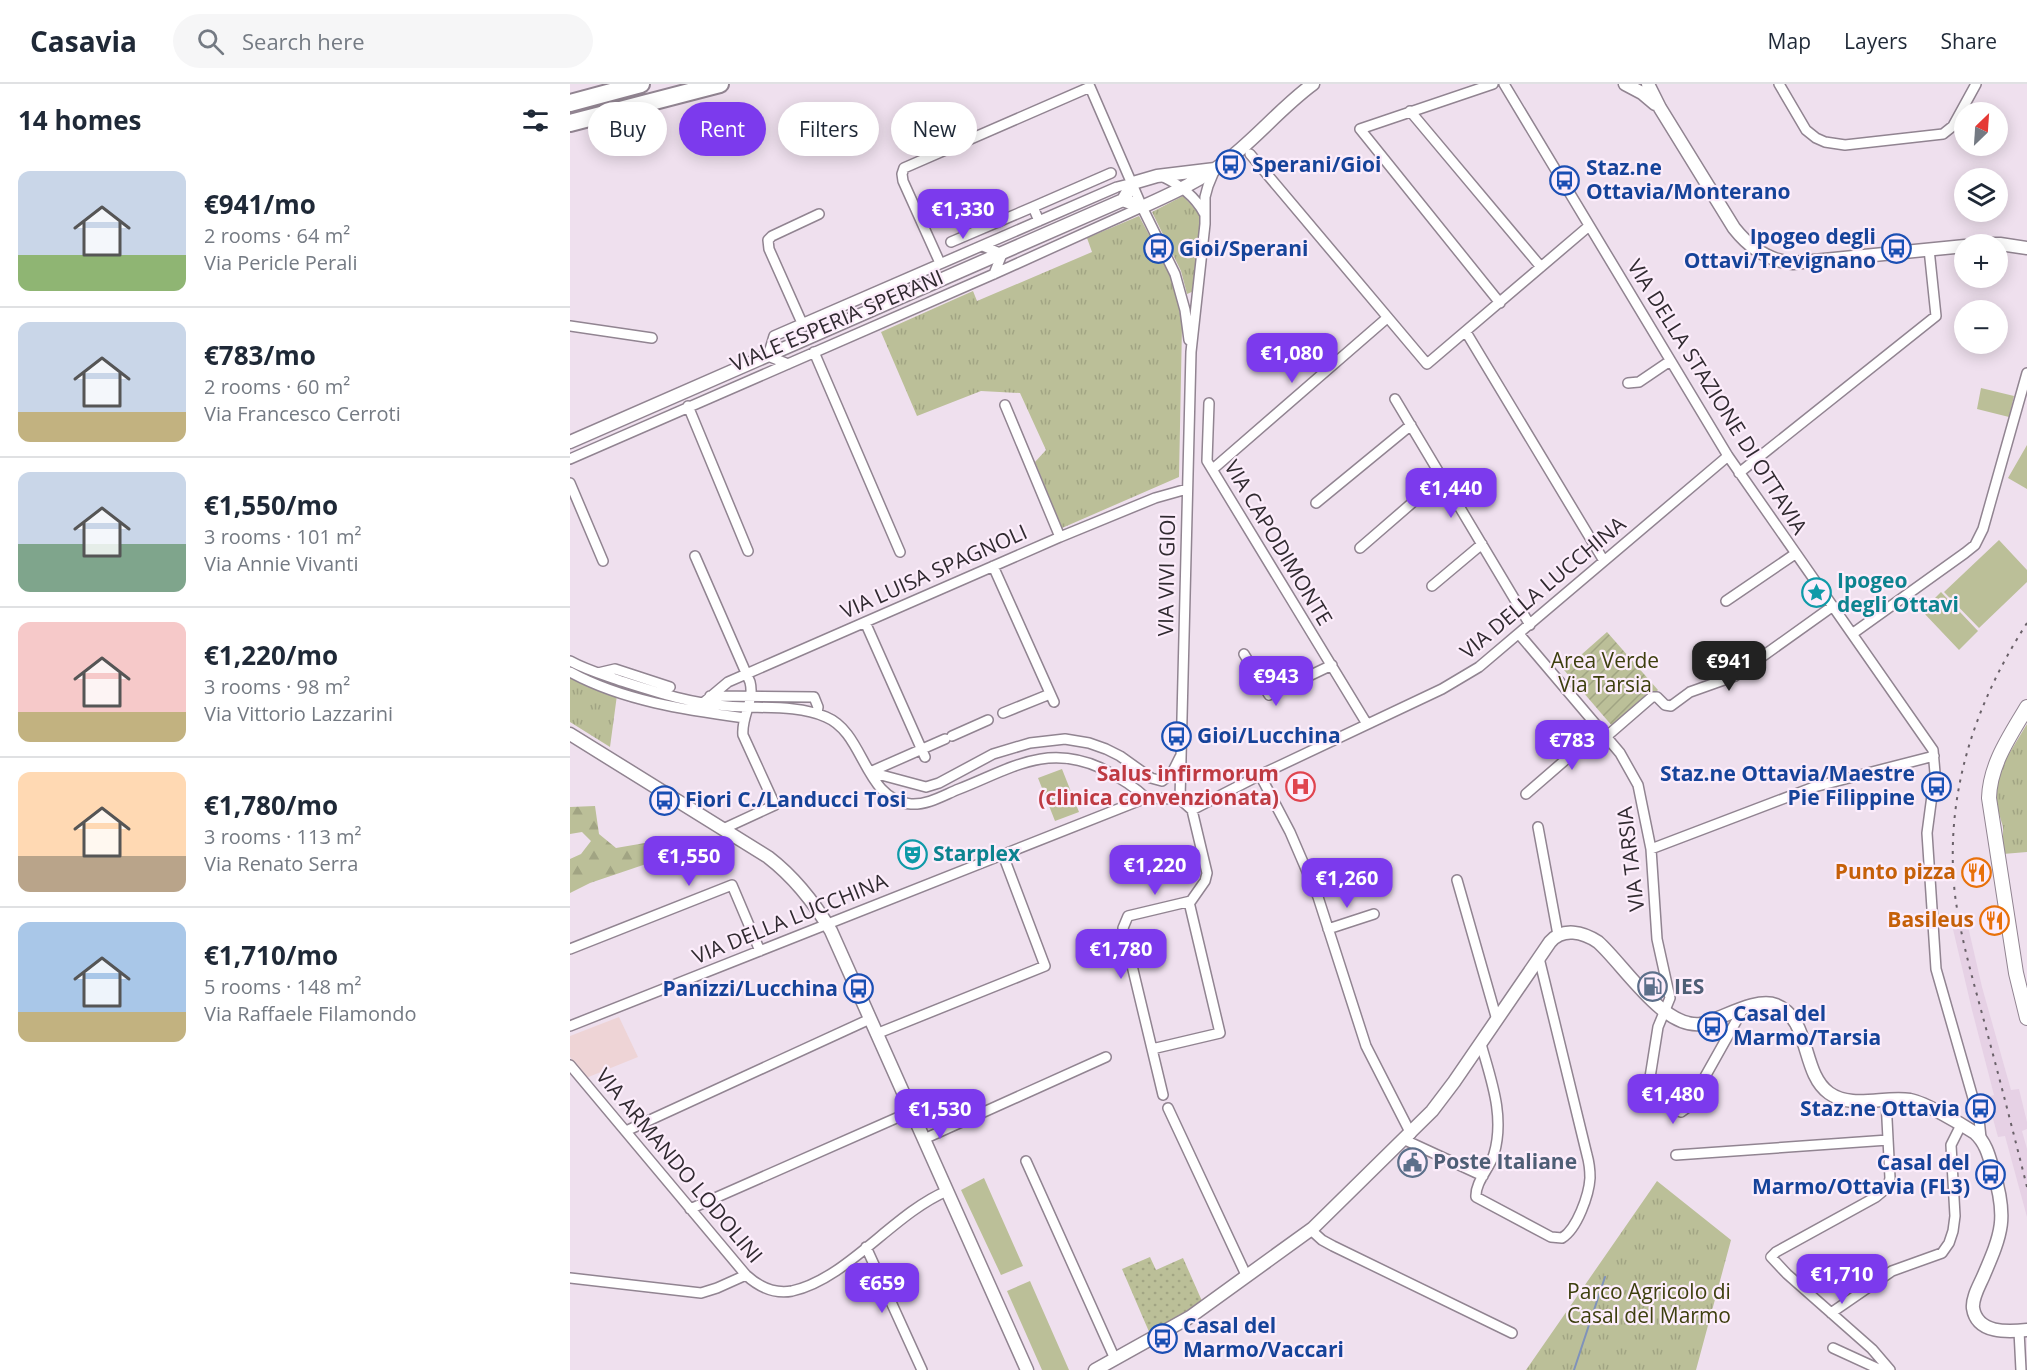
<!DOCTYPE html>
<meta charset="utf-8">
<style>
:root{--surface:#fff;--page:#f6f6f7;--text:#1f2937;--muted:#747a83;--line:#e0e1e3;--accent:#7c3aed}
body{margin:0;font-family:"Open Sans",sans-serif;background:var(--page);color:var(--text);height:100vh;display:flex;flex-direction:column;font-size:22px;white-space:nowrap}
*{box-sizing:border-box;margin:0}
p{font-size:20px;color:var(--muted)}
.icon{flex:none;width:33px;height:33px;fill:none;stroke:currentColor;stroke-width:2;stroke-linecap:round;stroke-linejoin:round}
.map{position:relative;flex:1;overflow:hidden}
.side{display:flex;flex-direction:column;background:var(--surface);width:570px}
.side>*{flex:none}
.hud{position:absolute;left:18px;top:18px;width:570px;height:54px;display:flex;gap:12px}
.needle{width:39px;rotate:25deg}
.controls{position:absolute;left:1384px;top:18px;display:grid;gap:12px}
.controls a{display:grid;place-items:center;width:54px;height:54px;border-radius:50%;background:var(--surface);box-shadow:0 3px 15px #0003;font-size:30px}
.price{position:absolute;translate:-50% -51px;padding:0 14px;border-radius:12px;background:var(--accent);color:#fff;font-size:20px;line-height:39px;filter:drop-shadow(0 2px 3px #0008)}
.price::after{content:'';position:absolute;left:50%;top:36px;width:18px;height:14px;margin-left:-9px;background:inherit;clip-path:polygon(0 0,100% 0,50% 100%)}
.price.selected{background:#222;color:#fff}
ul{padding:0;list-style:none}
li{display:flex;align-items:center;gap:18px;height:150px;padding:0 18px}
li+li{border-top:2px solid var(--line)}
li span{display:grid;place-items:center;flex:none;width:168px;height:120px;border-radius:12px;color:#555}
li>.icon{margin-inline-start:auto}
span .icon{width:72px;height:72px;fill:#fffc;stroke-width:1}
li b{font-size:26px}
h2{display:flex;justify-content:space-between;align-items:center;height:72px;padding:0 18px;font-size:26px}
.chip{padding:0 21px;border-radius:27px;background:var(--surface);box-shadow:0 3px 15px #0003;font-size:21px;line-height:54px}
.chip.selected{background:var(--accent);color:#fff}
header{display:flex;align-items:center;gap:36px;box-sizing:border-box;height:84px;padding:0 30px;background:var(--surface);border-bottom:2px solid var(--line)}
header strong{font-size:28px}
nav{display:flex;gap:33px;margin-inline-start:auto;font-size:21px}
.search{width:420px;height:54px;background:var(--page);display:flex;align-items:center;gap:15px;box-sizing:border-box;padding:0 21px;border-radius:33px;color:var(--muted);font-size:22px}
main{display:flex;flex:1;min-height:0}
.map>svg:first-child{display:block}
</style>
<header>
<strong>Casavia</strong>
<div class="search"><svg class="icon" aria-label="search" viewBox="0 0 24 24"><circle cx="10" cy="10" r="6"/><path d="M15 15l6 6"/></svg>Search here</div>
<nav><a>Map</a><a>Layers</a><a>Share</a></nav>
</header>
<main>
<section class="side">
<h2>14 homes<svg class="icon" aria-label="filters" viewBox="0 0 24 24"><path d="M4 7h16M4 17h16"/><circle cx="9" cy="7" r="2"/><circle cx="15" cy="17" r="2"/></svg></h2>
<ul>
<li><span style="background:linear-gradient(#c9d6e8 70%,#8fb573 0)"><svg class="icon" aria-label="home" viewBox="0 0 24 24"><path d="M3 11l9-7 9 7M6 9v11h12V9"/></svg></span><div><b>€941/mo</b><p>2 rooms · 64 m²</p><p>Via Pericle Perali</p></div></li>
<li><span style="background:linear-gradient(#c9d6e8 75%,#c2b280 0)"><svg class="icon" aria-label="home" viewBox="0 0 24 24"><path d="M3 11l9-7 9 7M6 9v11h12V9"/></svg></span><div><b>€783/mo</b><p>2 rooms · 60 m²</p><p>Via Francesco Cerroti</p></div></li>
<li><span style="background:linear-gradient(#c9d6e8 60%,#7fa58c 0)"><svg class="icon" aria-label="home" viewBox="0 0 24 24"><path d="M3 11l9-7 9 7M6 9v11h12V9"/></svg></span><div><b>€1,550/mo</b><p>3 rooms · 101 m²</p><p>Via Annie Vivanti</p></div></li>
<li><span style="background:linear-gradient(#f6c9c9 75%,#c2b280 0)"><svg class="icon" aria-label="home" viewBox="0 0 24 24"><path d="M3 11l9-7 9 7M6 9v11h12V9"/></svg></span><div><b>€1,220/mo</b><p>3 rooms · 98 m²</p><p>Via Vittorio Lazzarini</p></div></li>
<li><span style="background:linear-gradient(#ffd9b3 70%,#b9a48a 0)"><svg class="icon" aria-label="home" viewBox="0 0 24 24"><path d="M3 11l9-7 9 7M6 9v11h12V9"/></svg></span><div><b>€1,780/mo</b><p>3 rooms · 113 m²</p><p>Via Renato Serra</p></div></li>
<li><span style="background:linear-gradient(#a9c7e8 75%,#c2b280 0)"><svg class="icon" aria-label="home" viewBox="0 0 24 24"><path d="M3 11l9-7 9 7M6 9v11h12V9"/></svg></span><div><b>€1,710/mo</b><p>5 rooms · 148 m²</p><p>Via Raffaele Filamondo</p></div></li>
</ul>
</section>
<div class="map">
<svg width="1457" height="1286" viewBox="0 0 1457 1286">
<defs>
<pattern id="grass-dots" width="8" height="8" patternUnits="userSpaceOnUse" patternTransform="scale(1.5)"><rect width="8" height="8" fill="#bbbf98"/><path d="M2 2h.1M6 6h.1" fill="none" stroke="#a1a483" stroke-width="1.8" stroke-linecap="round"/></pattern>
<pattern id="forest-firs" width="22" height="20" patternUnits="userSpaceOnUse" patternTransform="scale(1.5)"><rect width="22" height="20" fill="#bbbf98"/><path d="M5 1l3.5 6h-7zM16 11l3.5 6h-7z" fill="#a1a483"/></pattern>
<pattern id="park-tufts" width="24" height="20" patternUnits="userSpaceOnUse" patternTransform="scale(1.5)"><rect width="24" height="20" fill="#bbbf98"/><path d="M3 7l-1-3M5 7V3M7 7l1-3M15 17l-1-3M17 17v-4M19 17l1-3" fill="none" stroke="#a1a483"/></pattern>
<pattern id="garden-furrows" width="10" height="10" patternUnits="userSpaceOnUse" patternTransform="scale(1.5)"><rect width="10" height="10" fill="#bbbf98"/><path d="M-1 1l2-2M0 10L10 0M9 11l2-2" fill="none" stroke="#a1a483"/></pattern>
</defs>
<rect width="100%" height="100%" fill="#efe0ee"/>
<path fill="#eed4d6" d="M49,933L68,973L16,994L0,973V952Z"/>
<path fill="#e6d1e5" d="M1397,838L1412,903L1441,1006L1449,1005L1457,1038V1045L1452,1047L1457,1065V1133L1435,1052L1428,1053L1417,1013L1424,1011L1402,926L1382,841Z"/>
<path fill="url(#grass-dots)" d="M580,1173L586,1186L613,1174L632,1217L580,1250L552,1185Z"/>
<path fill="url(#forest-firs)" d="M25,722L29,750L46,764L75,759L79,779L20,799L0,809V775L11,770L21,757L12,748L0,750V723Z"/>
<path fill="url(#park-tufts)" d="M613,112L628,128L631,137L624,207L617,210L611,187L582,128Z
M569,132L601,192L606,205L612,242L609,393L492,444L465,378L476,366L450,309L411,307L347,332L311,248L403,207L407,217L522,168L517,154Z
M0,593L47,611L40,663L0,638Z
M1457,640V768L1433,770V743L1425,716L1428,688Z
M1087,1097L1161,1156L1126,1286H956Z"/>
<path fill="url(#garden-furrows)" d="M1037,548L1088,606L1043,643L994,586Z"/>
<path fill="#bbbf98" d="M1411,304L1444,312L1439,333L1407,325Z
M1457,361V405L1438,394Z
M1429,456L1457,486V498L1409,544L1374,508Z
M1371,508L1408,547L1389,566L1352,527Z
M492,685L509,728L485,737L468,694Z
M414,1094L453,1182L431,1191L391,1106Z
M460,1197L499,1286H472L437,1207Z"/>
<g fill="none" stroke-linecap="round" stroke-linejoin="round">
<path stroke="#7f92ba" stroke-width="2" d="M1004,1286L1035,1193"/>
<defs>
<path id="street" d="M923,0L790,45L930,219
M934,0L1158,372L1363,666L1365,689L1357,749L1366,885L1409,1035L1411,1054
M1209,0L1236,46L1246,54L1255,58L1275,61L1373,50L1383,42L1406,0
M840,27L971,183
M680,70L857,280L1019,142
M591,92C609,100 624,111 634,129
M463,123L541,89
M381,158L463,123L469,137
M413,162L432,170L424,190
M370,179L333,97L332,90L334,84L520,3L572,123L605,190L615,226L619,256
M232,239L199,165L198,156L202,152L249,130
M0,242L82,254
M896,248L1034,477
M244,268L330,468
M218,280L198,272L204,252L547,103L563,99
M1058,299L1069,298L1100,277
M825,315L960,541
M639,319L637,377L797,640
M435,321L490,453
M118,322L178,467
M0,375L424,190L572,123
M643,385L817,234
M1169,389L1366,232L1359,165
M0,399L33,477
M746,419L841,341
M790,464L872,393
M125,472L180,598C185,617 171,632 173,651L205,721L153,745
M423,482L484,618
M862,502L912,460
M1156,517L1225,470
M295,538L355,673
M949,550L1050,669L1068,701L1081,765L1087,855L1100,914L1088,943L1078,1006L1085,1016L1104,1026L1111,1028L1118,1023L1173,925
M1282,550L1395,469L1405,461L1413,445L1457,289
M674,570L699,611L762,581
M0,577C16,586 34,591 51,597C86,608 119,619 157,622C189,625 226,620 256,633C295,649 294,716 341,720C358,721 374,711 389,705C440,685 476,659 531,684C547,692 563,701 576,714
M0,588C53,617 116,626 175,634
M28,589L45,585L100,603
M140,612L244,613L248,623L247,629
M133,619L158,598L490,453L585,414L617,405
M433,629L480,610
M382,652L418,636
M1037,652L1082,613H1087L1095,621L1101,622L1120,608L1165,592L1263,522
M300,688L356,703L369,699L423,670L460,659L495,655L519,659L536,665L550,672L581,694L592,697L602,689L610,673
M300,688L375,655
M690,691L720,748L748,813L796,962L841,1050
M956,710L1031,645
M610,715L621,268L635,140V113L638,102L645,85
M622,726L690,691L872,605L909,583L1158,372
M968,743L988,851
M1081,765L1244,703L1364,672
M887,796L927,936
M758,845L804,830
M0,865L162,801L190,867
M0,942L576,714L610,715L622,726L637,789L635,797L621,817L558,832L553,844L593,1011
M306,950L475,882L433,771
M911,960C921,996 935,1032 924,1070C920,1084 905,1098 906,1113L981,1153L992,1154C1007,1145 1019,1111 1020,1094C1020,1086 1019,1078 1017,1071L969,874
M582,965L650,949L619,818
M0,981L176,1191C189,1203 205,1210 222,1207C277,1195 324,1129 377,1107
M1316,1016L1320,1094L1318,1103L1306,1113L1206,1168L1201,1173L1217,1190L1302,1265L1320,1286
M598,1024L677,1193
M56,1047L300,935
M354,1055L536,973
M835,1056L913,1092
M1106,1071L1318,1056
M456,1077L545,1275
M120,1125L340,1028
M741,1146L752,1156L763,1162L942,1249
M296,1163L352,1286
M0,1194L131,1209L147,1204L176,1191
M1261,1229L1322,1187L1372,1169L1379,1159L1383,1147L1385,1132L1381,1061L1391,1041
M1449,1247L1451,1286
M1263,1264L1311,1286"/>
<path id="secondary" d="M1055,0L1072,9L1085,20
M1078,0L1090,24L1164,144C1179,163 1199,177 1223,179L1395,162
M553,116L572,123C603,109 634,95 660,74C689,51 713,22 743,0
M1406,160H1430L1457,164
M0,358L553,116L563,99L587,92L645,85
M0,650L198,773C224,793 244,818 261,847L457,1286
M525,1286L620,1233L743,1144L862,1027L884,998L980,858C993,843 1013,848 1028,858C1054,881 1093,945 1131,940C1152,935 1186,913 1206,921C1241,935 1231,989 1259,1009C1281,1025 1314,1012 1340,1016C1356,1019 1391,1040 1405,1049C1416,1059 1419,1072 1423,1086C1438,1134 1432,1149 1413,1193C1409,1202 1402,1214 1403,1224C1407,1250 1438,1248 1457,1246"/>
<path id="primary" d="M1457,623C1440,652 1420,680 1419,714L1446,889L1457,934"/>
<path id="highway" d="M0,19L71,0
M0,39L150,0"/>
</defs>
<use href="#street" stroke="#918491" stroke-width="12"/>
<use href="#secondary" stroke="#918491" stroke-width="15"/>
<use href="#primary" stroke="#918491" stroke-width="16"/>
<use href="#highway" stroke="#918491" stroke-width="20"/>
<use href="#street" stroke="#fff" stroke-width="9"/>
<use href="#secondary" stroke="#fff" stroke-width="12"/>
<use href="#primary" stroke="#fff" stroke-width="14"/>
<use href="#highway" stroke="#fff" stroke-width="16"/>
<path stroke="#6a6169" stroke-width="2" stroke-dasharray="3 6" stroke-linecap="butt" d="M1457,539C1404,621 1374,712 1385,811C1391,857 1405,903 1417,948C1431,1000 1444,1051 1457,1103"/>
</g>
<defs>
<symbol id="bus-ring" viewBox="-11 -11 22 22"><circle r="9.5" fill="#fcedfb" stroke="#1a4fb4" stroke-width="1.5"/><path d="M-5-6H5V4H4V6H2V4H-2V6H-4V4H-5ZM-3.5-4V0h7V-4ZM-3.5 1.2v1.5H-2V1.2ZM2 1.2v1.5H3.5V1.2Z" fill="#1a4fb4"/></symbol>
<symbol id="sight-ring" viewBox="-11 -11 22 22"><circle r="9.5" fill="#fcedfb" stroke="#0f9aa8" stroke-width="1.5"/><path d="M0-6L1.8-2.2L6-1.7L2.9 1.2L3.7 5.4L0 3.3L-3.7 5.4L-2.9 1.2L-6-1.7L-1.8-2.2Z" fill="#0f9aa8"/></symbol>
<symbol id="hospital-ring" viewBox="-11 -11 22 22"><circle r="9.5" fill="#fcedfb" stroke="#e0444e" stroke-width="1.5"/><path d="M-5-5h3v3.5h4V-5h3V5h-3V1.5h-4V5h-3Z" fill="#e0444e"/></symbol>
<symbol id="theatre-ring" viewBox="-11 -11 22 22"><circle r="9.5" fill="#fcedfb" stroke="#0f9aa8" stroke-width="1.5"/><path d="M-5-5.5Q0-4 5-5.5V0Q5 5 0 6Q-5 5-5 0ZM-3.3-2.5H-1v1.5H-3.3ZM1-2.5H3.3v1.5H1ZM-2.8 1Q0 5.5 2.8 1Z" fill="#0f9aa8"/></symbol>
<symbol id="restaurant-ring" viewBox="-11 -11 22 22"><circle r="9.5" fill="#fcedfb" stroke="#e8710a" stroke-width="1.5"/><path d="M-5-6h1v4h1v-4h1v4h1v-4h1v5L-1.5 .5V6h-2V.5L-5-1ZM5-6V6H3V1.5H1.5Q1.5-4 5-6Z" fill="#e8710a"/></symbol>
<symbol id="fuel-ring" viewBox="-11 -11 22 22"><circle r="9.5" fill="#fcedfb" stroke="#5c6f8a" stroke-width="1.5"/><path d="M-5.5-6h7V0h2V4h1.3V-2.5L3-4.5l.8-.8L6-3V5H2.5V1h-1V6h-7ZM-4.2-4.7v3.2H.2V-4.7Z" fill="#5c6f8a"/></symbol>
<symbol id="civic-ring" viewBox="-11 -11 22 22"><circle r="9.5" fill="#fcedfb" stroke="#5c6f8a" stroke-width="1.5"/><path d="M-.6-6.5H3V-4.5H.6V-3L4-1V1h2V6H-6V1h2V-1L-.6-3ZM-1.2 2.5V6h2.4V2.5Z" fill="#5c6f8a"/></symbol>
</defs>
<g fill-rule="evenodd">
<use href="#bus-ring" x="644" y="64" width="33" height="33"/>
<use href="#bus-ring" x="978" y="80" width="33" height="33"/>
<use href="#bus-ring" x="572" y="148" width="33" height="33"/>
<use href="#bus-ring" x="1310" y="148" width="33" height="33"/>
<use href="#sight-ring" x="1230" y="492" width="33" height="33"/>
<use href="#bus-ring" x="590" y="636" width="33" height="33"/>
<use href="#hospital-ring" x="714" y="686" width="33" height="33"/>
<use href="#bus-ring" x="1350" y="686" width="33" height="33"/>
<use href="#bus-ring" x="78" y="700" width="33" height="33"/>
<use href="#theatre-ring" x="326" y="754" width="33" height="33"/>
<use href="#restaurant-ring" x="1390" y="772" width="33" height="33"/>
<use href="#restaurant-ring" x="1408" y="820" width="33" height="33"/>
<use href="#fuel-ring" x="1066" y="886" width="33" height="33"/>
<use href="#bus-ring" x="272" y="888" width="33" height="33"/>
<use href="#bus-ring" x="1126" y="926" width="33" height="33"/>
<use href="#bus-ring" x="1394" y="1008" width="33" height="33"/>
<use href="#civic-ring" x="826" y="1062" width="33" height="33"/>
<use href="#bus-ring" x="1404" y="1074" width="33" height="33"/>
<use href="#bus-ring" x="576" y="1238" width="33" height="33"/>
</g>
<g text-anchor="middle" stroke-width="4.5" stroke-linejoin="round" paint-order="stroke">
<g font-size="21" font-weight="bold" fill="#164399" stroke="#fcedfb" text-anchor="start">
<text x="682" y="88">Sperani/Gioi</text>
<text x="1016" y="91">Staz.ne<tspan x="1016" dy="24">Ottavia/Monterano</tspan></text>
<text x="1306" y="160" text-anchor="end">Ipogeo degli<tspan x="1306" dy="24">Ottavi/Trevignano</tspan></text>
<text x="609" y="172">Gioi/Sperani</text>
<text x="627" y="659">Gioi/Lucchina</text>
<text x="1345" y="697" text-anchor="end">Staz.ne Ottavia/Maestre<tspan x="1345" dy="24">Pie Filippine</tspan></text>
<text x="115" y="723">Fiori C./Landucci Tosi</text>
<text x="268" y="912" text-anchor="end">Panizzi/Lucchina</text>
<text x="1163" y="937">Casal del<tspan x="1163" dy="24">Marmo/Tarsia</tspan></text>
<text x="1390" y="1032" text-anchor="end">Staz.ne Ottavia</text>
<text x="1400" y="1086" text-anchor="end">Casal del<tspan x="1400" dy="24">Marmo/Ottavia (FL3)</tspan></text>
<text x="613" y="1249">Casal del<tspan x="613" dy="24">Marmo/Vaccari</tspan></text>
</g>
<g font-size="21" fill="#302a30" stroke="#fcedfb">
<text transform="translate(267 237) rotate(-23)" y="7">VIALE ESPERIA SPERANI</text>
<text transform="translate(1147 313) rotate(58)" y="7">VIA DELLA STAZIONE DI OTTAVIA</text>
<text transform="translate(708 459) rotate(59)" y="7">VIA CAPODIMONTE</text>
<text transform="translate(364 488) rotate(-24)" y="7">VIA LUISA SPAGNOLI</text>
<text transform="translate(597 491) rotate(-89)" y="7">VIA VIVI GIOI</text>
<text transform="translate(973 504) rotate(-40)" y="7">VIA DELLA LUCCHINA</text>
<text transform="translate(1061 775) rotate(-97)" y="7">VIA TARSIA</text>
<text transform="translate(220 835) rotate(-22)" y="7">VIA DELLA LUCCHINA</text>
<text transform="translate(109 1082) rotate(50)" y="7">VIA ARMANDO LODOLINI</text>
</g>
<g font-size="21" font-weight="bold" fill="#0d838f" stroke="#fcedfb" text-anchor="start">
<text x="1267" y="504">Ipogeo<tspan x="1267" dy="24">degli Ottavi</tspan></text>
<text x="363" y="777">Starplex</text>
</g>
<g font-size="21" fill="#3d3f0e" stroke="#fcedfb">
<text x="1035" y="584">Area Verde<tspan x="1035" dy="24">Via Tarsia</tspan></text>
<text x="1079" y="1215">Parco Agricolo di<tspan x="1079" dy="24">Casal del Marmo</tspan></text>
</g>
<g font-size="21" font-weight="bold" fill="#be3a42" stroke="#fcedfb" text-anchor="end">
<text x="709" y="697">Salus infirmorum<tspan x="709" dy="24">(clinica convenzionata)</tspan></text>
</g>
<g font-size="21" font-weight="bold" fill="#c56008" stroke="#fcedfb" text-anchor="end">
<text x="1386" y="795">Punto pizza</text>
<text x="1404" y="843">Basileus</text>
</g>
<g font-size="21" font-weight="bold" fill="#4e5e75" stroke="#fcedfb" text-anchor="start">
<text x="1104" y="910">IES</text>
<text x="863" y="1085">Poste Italiane</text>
</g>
</g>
</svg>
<div class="controls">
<a><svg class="needle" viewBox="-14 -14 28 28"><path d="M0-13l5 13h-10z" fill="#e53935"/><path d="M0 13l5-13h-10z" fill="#747a83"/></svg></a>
<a><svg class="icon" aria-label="layers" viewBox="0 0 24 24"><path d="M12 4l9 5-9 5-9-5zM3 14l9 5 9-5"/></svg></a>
<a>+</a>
<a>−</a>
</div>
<b class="price" style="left:393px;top:156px">€1,330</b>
<b class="price" style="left:722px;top:300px">€1,080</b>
<b class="price" style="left:881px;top:435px">€1,440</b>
<b class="price selected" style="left:1159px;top:608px">€941</b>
<b class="price" style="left:706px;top:623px">€943</b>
<b class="price" style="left:1002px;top:687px">€783</b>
<b class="price" style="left:119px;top:803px">€1,550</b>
<b class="price" style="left:585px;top:812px">€1,220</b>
<b class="price" style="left:777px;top:825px">€1,260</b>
<b class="price" style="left:551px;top:896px">€1,780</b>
<b class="price" style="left:1103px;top:1041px">€1,480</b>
<b class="price" style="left:370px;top:1056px">€1,530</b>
<b class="price" style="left:1272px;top:1221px">€1,710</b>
<b class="price" style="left:312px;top:1230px">€659</b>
<div class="hud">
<a class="chip">Buy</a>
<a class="chip selected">Rent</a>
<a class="chip">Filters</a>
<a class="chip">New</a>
</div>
</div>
</main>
